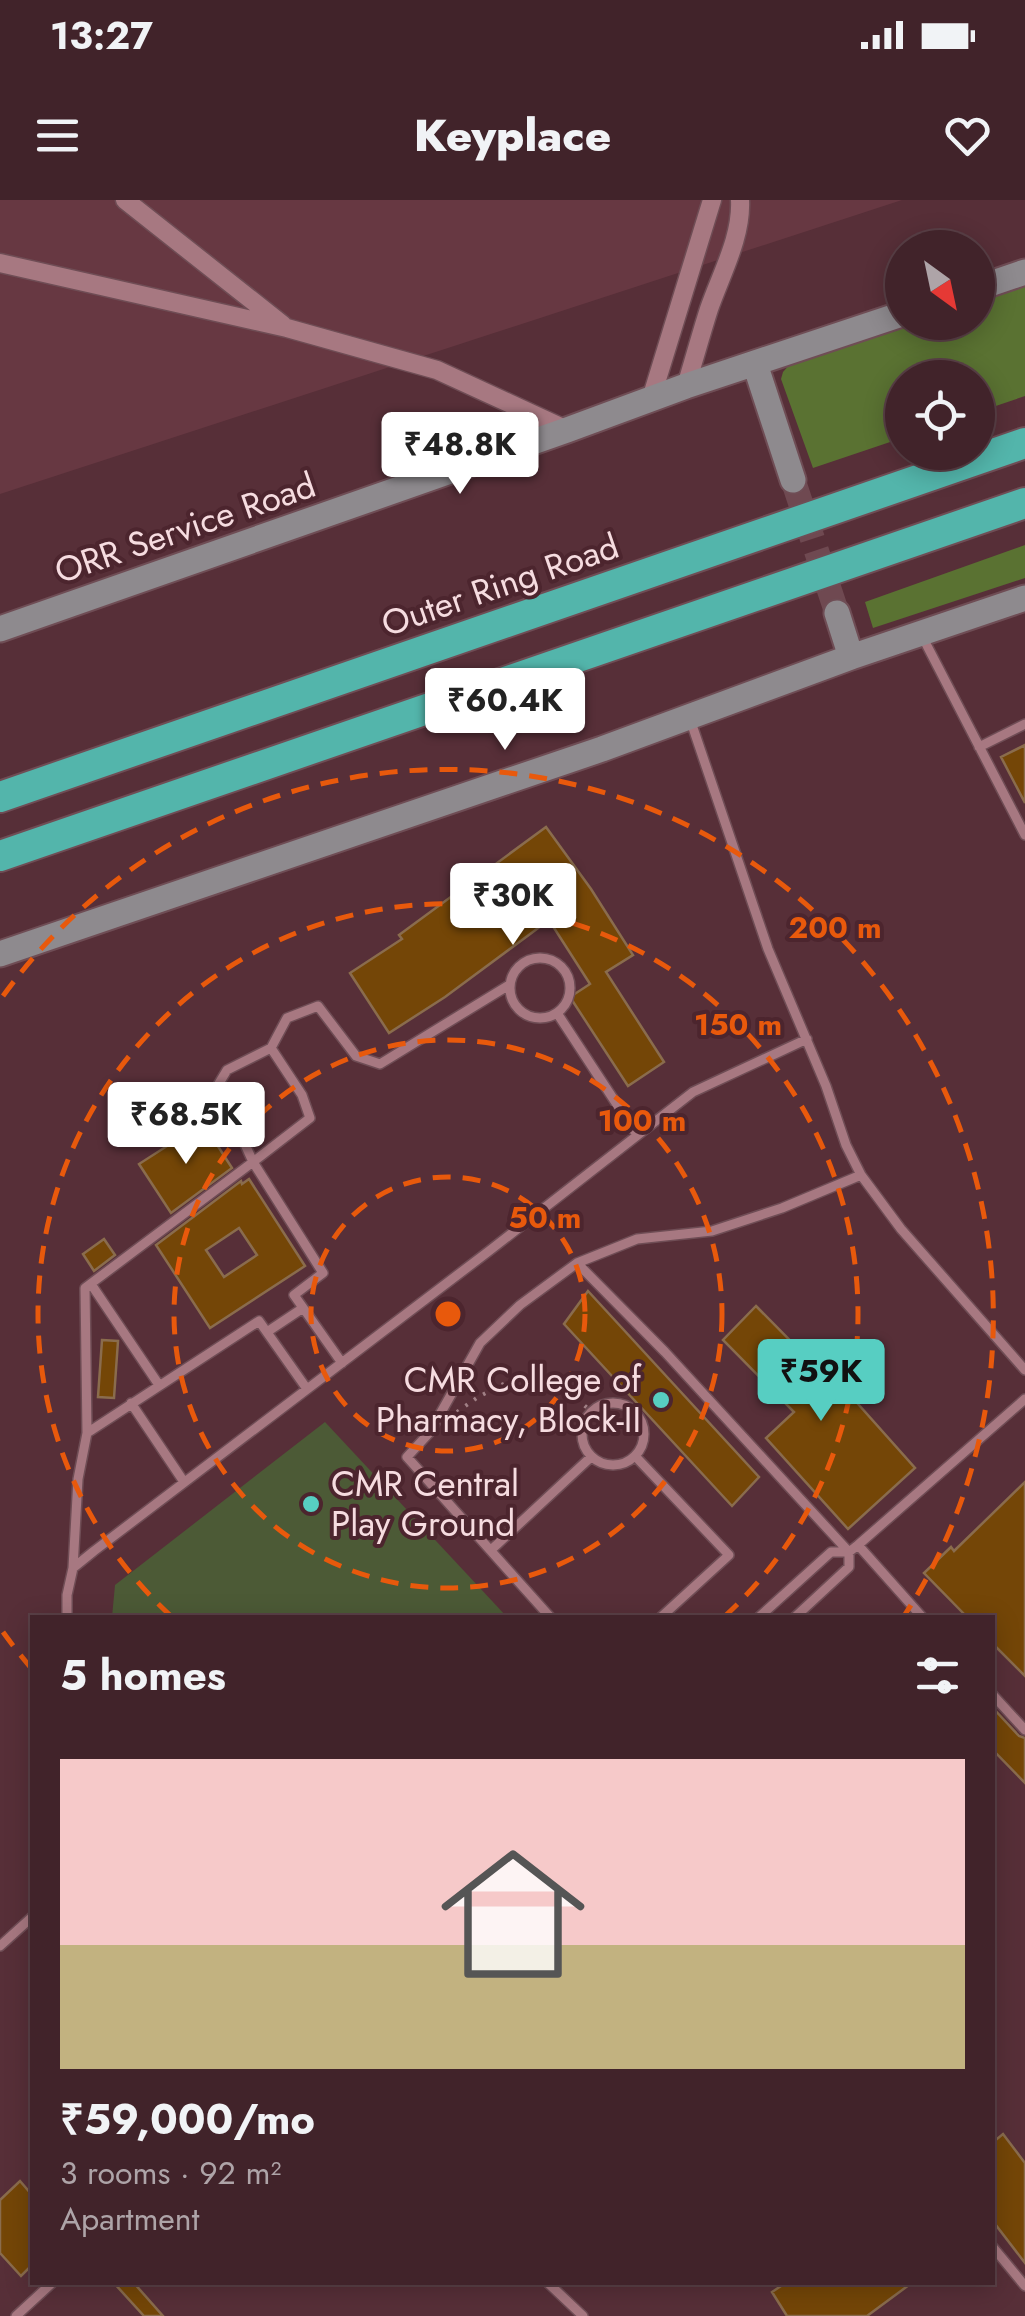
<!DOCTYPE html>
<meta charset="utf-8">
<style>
:root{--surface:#41232a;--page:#4c2f36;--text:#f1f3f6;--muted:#aea4a8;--line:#5a4047;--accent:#57cec2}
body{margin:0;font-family:Jost,sans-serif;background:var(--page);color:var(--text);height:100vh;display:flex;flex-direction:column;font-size:38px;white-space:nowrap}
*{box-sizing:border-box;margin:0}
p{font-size:32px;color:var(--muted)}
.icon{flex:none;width:55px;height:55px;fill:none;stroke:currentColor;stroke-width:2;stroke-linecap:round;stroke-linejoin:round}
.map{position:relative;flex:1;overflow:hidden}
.side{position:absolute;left:30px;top:1415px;width:965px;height:670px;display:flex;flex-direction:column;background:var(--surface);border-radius:0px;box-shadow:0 5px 25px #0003,0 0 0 2px var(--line)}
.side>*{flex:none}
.needle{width:65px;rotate:147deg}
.buttons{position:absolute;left:885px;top:30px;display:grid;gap:20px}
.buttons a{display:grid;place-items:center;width:110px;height:110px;border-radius:50%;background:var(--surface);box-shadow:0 5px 25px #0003,0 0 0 2px var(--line);font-size:50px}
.price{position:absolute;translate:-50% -85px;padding:0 22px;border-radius:10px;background:#fff;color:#222;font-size:32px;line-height:65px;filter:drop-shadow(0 2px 5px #0008)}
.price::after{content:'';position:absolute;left:50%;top:60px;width:30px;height:22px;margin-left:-15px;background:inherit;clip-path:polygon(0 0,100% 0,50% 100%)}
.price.active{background:var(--accent);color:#111}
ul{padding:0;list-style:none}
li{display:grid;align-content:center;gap:20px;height:530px;padding:0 30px}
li+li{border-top:2px solid var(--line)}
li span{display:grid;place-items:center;height:310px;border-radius:0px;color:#555}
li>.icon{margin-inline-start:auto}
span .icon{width:180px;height:180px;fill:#fffc;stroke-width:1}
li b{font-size:42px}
h2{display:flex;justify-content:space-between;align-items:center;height:120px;padding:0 30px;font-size:42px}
.status{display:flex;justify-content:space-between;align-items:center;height:70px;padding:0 50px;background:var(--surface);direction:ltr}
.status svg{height:28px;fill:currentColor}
header{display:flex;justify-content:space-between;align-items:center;height:130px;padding:0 30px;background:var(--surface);font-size:45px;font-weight:800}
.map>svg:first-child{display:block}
</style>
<div class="status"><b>13:27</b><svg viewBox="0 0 49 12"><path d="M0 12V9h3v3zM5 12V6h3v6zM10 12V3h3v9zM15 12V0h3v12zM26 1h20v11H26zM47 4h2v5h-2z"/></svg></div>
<header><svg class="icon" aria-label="menu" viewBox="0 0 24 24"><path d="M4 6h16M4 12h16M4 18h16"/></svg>Keyplace<svg class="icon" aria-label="heart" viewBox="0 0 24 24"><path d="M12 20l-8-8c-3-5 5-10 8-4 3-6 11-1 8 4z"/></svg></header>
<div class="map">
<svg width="1025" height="2116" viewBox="0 0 1025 2116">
<rect width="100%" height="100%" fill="#572f38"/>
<path fill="#673842" d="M0,0H902L0,294Z"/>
<path fill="#4c5a36" d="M325,1222L507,1417H112L115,1385Z"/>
<path fill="#5a7232" d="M1025,84V196L978,212V178H902V238L813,268L781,179L783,172L790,164L911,123L978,122V100Z
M1025,345V378L873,428L865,402Z"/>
<path fill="#744607" stroke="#8a6c4d" stroke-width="2.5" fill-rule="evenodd" d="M1025,545V603L1001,557Z
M546,627L591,689L633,755L606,772L664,862L628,886L570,797L590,784L549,720L445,797L389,833L350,773L402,739L399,735Z
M203,923L232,968L171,1013L139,964Z
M249,979L305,1066L210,1128L156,1045L241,981L242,984ZM239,1028L257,1055L224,1077L206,1050Z
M104,1039L115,1055L94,1071L83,1054Z
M588,1091L759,1277L732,1306L564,1124Z
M756,1106L830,1181L834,1177L915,1268L848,1329L766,1238L794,1212L723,1140Z
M102,1140L118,1141L114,1198L98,1197Z
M1025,1282V1476L992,1443V1418H968L924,1373L951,1347L954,1351Z
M992,1507L1019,1536L1025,1538V1583L992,1549Z
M1003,1934L1025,1963V2063L992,2020V1943Z
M20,1981L32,1995V2065L21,2076L0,2053V2000Z
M113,2082H133L163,2116H144Z
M787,2082H913L867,2116H787L772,2092Z"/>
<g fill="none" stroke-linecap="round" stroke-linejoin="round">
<path stroke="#6f4951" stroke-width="25" stroke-dasharray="25 12" stroke-linecap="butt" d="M793,280L837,413"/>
<defs>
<path id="service" d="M922,436L1025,635
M690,519L768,749L826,886L846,945L861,975L901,1029L1025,1170
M979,547L1025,524
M510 788a30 30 0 1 1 60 0a30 30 0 1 1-60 0Z
M557,813L637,935
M577,1063L665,1152L849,1352V1367L794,1418
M91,1084L159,1185
M267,1132L303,1108
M342,1163L294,1095L323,1073L253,962L310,918L302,895L271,848L287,818L318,806L356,856L380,864L509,785
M582 1234a31 31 0 1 1 62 0a31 31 0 1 1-62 0Z
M131,1203L184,1282
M87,1233L259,1121L307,1189
M636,1257L729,1355L660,1418
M858,1345L923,1418
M491,1350L591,1257
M73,1368L78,1279L87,1233L85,1088L253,962L218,885L227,870L271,848
M67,1418V1395L73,1368L94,1351L489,1051L693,892L807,839
M551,1418L407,1257L430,1232L480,1143L520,1105L577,1063L637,1039L712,1031L782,1008L861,975
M758,1418L831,1352H849L858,1345L1025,1199
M992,1494L1025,1530
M0,1746L32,1717
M992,2046L1025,2086
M547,2082L583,2116
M16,2116L53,2082"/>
<path id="minor" d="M125,0L283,125
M0,63L287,128L437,170L567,230
M686,186C694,160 701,134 709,109C721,74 742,37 740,0
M651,199L712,0"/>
<path id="secondary" d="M978,88L1025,72
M755,164L793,280
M837,413L851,457
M0,429L567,230L686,186L902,114
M0,754L602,549L851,457L1025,398"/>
<path id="motorway" d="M0,597L1025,243
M0,656L1025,303"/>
</defs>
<use href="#service" stroke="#6f4d55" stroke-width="12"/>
<use href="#minor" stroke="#6f4d55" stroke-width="21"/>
<use href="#secondary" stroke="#6f4d55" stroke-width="29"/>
<use href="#motorway" stroke="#6f4d55" stroke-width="34"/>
<path stroke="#a18086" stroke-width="4" stroke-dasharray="2.5 8" stroke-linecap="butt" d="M457,1212L478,1197L523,1174L561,1186L591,1211"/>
<use href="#service" stroke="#a77881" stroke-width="9"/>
<use href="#minor" stroke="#a77881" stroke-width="18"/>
<use href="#secondary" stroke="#8e8a8e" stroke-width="25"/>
<use href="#motorway" stroke="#53b5ab" stroke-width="30"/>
</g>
<g fill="none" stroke="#e8590c" stroke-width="5" stroke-dasharray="18 12">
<circle cx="448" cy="1114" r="137"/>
<circle cx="448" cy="1114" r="274"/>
<path d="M171 1416A410 410 0 1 1 725 1416"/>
<path d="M32 1469A547 547 0 0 1 3 1432M3 796A547 547 0 0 1 904 1416"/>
</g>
<g fill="#57cec2" stroke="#4c252e" stroke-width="4">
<circle cx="661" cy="1200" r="10"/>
<circle cx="311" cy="1304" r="10"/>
</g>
<g text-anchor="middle" stroke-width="8" stroke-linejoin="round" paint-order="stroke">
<g font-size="35" fill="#f6dce0" stroke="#4c252e">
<text transform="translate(185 328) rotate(-19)" y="12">ORR Service Road</text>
<text transform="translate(500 385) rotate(-19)" y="12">Outer Ring Road</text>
</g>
<g font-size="35" fill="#f6dce0" stroke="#4c252e" text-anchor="end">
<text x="641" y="1192">CMR College of<tspan x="641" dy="40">Pharmacy, Block-II</tspan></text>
<text x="331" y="1296" text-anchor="start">CMR Central<tspan x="331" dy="40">Play Ground</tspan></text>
</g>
</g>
<circle cx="448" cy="1114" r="15" fill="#e8590c" stroke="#4c252e" stroke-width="5"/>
<g font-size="30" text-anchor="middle" font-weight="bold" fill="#e8590c" stroke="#4c252e" stroke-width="8" stroke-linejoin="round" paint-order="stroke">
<text x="835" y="738">200 m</text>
<text x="738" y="835">150 m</text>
<text x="642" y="931">100 m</text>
<text x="545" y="1028">50 m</text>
</g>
</svg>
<div class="buttons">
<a><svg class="needle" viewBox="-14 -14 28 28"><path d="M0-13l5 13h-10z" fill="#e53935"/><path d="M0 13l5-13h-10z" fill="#aea4a8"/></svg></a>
<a><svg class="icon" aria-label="locate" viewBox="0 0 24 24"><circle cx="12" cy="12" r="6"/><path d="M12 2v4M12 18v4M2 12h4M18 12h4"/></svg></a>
</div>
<b class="price" style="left:460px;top:297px">₹48.8K</b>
<b class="price" style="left:505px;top:553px">₹60.4K</b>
<b class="price" style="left:513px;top:748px">₹30K</b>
<b class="price" style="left:186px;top:967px">₹68.5K</b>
<b class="price active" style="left:821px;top:1224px">₹59K</b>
<section class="side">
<h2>5 homes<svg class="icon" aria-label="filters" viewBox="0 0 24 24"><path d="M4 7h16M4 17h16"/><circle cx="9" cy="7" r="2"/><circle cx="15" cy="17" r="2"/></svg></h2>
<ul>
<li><span style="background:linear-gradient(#f6c9c9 60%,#c2b280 0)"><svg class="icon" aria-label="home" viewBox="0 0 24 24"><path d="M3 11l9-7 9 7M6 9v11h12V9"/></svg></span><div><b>₹59,000/mo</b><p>3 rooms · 92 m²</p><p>Apartment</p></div></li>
</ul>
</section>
</div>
